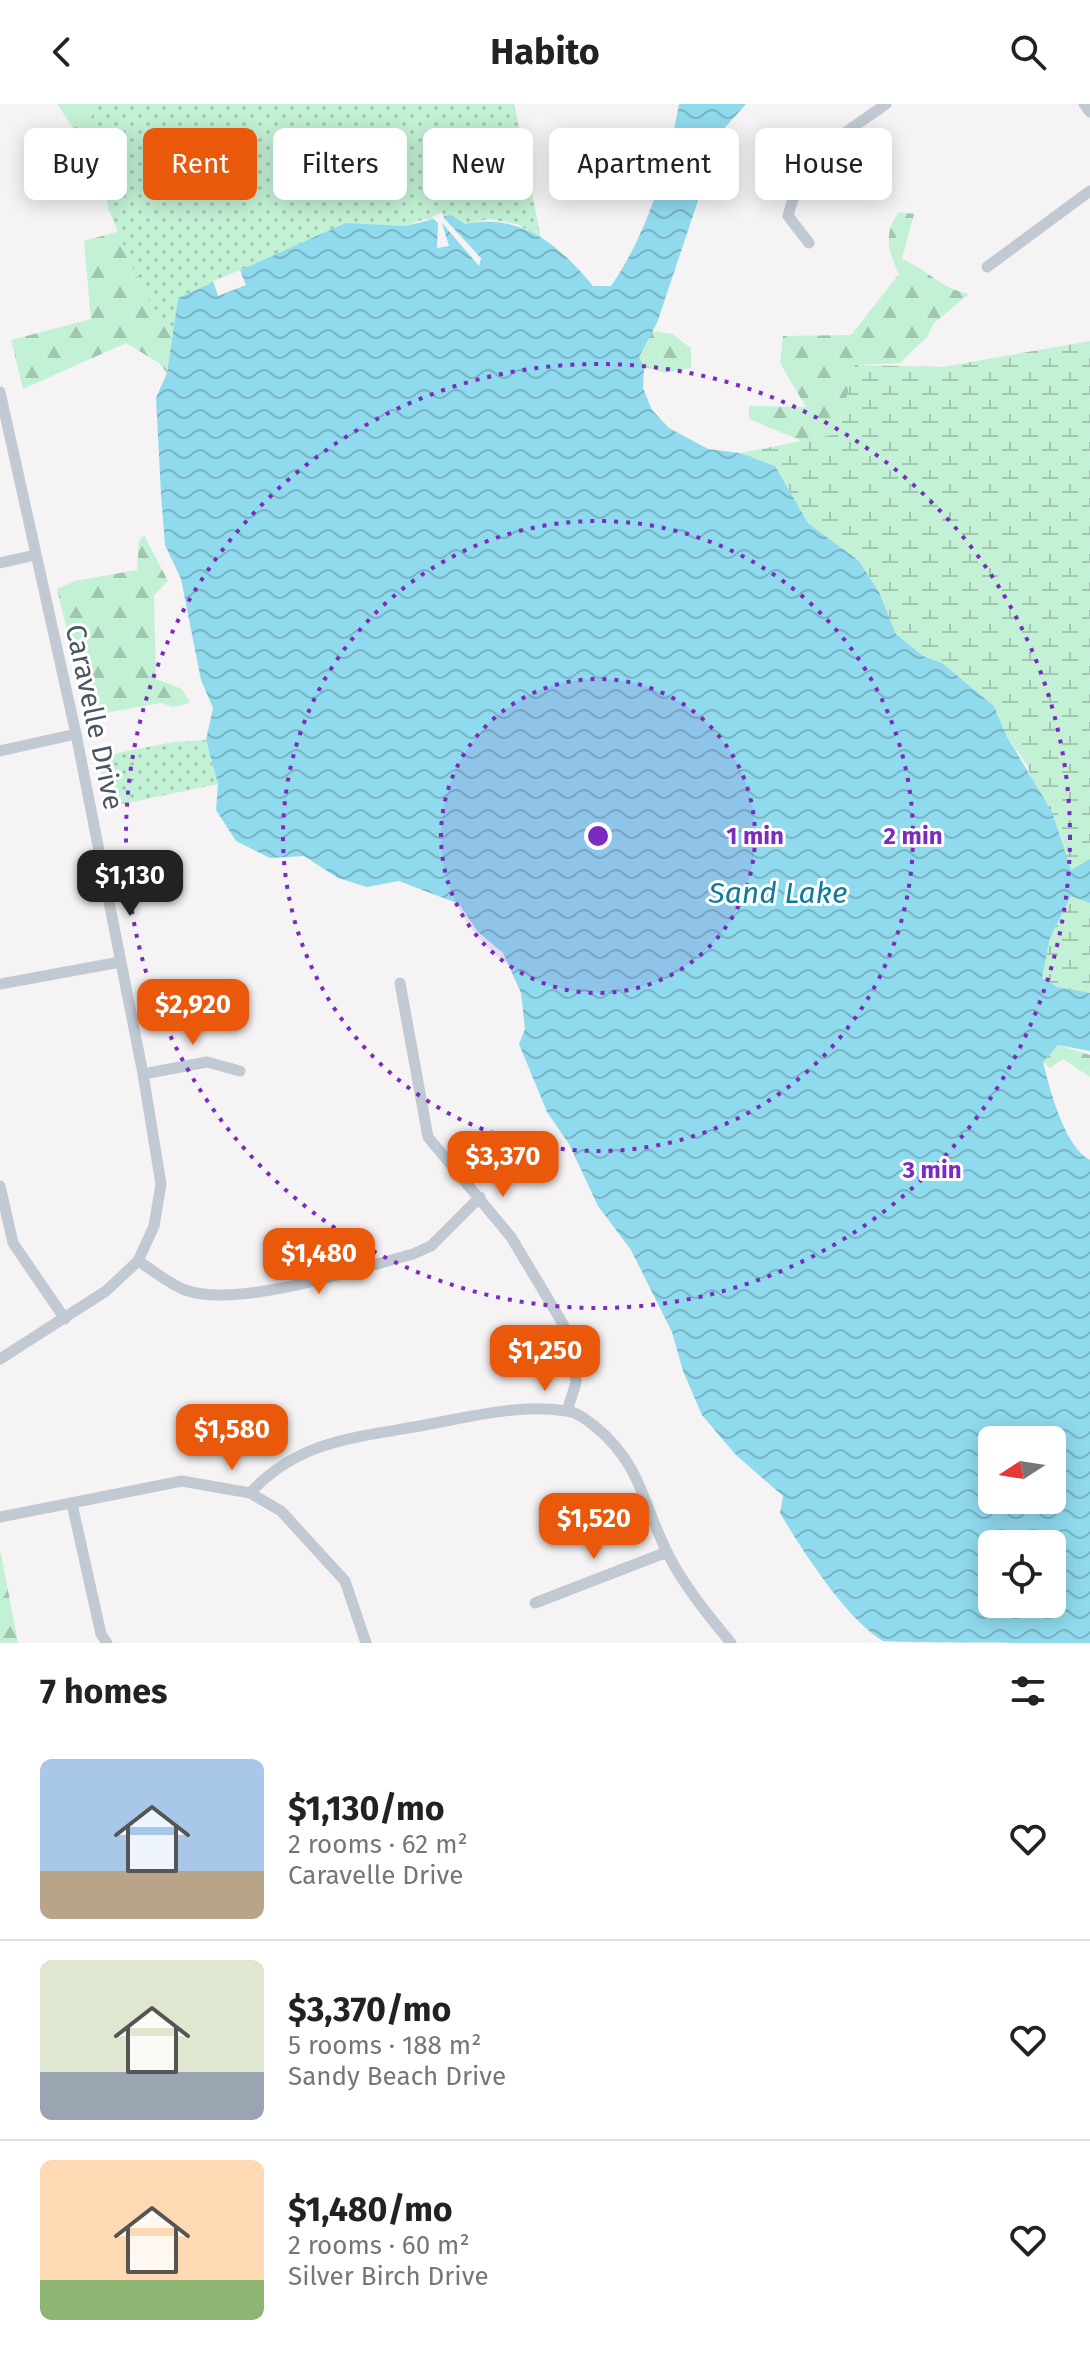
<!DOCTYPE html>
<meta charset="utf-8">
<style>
:root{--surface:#fff;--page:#f2f2f2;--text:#222;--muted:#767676;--line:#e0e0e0;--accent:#ea580c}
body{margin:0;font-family:"Fira Sans",sans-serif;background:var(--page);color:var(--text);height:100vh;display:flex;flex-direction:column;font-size:30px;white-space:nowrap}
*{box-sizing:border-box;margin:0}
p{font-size:26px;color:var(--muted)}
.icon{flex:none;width:44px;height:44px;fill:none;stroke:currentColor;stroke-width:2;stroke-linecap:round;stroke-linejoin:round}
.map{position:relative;height:1539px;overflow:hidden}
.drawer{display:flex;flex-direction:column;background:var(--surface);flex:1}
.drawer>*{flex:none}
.hud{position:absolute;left:24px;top:24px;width:1042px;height:72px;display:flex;gap:16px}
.needle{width:52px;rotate:258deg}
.tools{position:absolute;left:978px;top:1322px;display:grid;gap:16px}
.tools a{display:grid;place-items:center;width:88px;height:88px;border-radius:12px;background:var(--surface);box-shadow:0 4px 20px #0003;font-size:40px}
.price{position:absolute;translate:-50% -68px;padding:0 18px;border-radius:16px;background:var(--accent);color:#fff;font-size:26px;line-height:52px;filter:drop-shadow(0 2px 4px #0008)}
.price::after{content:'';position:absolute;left:50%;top:48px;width:24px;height:18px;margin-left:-12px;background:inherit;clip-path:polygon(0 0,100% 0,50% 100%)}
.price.active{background:#222;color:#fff}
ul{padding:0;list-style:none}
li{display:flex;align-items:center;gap:24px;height:200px;padding:0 40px}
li+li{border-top:2px solid var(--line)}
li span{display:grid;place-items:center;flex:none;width:224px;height:160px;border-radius:12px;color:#555}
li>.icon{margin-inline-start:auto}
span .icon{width:96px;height:96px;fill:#fffc;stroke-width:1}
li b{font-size:34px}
h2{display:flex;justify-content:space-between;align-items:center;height:96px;padding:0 40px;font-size:34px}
.pill{padding:0 28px;border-radius:12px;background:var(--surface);box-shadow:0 4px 20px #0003;font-size:28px;line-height:72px}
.pill.active{background:var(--accent);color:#fff}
header{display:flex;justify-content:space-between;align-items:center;height:104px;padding:0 40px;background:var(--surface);font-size:36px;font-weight:700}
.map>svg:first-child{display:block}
</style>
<header><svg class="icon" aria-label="back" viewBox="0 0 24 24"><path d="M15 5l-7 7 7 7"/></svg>Habito<svg class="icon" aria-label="search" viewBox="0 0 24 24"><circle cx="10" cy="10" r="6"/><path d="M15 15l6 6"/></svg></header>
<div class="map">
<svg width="1090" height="1539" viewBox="0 0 1090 1539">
<defs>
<pattern id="forest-firs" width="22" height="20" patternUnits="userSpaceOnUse" patternTransform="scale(2)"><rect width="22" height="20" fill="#c3f1d5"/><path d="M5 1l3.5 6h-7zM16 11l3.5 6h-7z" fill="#a0c6b0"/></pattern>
<pattern id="wetland-marsh" width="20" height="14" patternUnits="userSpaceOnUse" patternTransform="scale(2)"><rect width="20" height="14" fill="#c3f1d5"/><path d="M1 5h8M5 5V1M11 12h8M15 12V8" fill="none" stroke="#a0c6b0"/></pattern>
<pattern id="park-dots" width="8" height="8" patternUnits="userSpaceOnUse" patternTransform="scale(2)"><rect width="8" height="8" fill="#c3f1d5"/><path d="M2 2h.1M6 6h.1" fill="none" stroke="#a0c6b0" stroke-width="1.8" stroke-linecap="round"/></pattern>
<pattern id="water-waves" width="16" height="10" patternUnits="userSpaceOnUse" patternTransform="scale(2)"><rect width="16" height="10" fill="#90daee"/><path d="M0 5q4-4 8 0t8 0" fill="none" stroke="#78b4c4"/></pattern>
</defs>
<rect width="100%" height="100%" fill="#f5f3f3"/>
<path fill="url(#forest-firs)" d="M57,0H514L531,75L178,194L167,269L159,259L126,239L23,285L11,236L91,215L84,137L120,127L112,81Z
M899,108L914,110L902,155C928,166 940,184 969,190L933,220L928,232L900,259L855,261L837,330L802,337L749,315V302L806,303L780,259L783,232L851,231L899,170C888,147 883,130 899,108Z
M652,227L672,230L691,244V264L665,269L644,263L639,253Z
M144,431L168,477L154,491L156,575L182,585L190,599L173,603L161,599L88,612L57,485L75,477L137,466L139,437Z
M1058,941L1090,951V973L1063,955L1050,964L1043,958Z
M0,1449H1L18,1539H0Z"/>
<path fill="url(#wetland-marsh)" d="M1090,237V889C1073,891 1056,882 1042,874L1050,834L1071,792L1027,661L1006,631L994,602L942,559L923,552L896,530L879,488L859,457L808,419L775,362L740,349L837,330L855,261L942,263Z"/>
<path fill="url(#park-dots)" d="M92,0H514L541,134L517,120L489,115L465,120L424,115L405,122L346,119L178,194L172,233L140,181L108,104Z
M206,636L218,680L108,703L98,653L173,638Z"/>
<path fill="url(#water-waves)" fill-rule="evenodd" d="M679,0H746L721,28L657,219L639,253L644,263L643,284L652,306L669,324L708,345L740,349L775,362L808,419L859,457L879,488L896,530L923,552L942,559L994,602L1006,631L1052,708L1071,766L1090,755V799L1071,792L1050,834L1042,874L1058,883L1090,889V947L1058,941L1043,958C1050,986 1064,1042 1090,1056V1539C1063,1539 894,1539 883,1537C846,1515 802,1446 780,1409L783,1392L735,1350L702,1311L683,1267L672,1228L631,1146L598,1102L569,1040L547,1008L519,940L525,925L521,889L503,849L478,828L459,800L399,777L367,783L338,774L304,752L270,754L236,737L216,706L218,680L206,636L213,604L201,576L181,475L165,441L161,390L156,294L167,269L178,194L346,119L405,122L451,111L465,120C522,109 558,140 593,182H611C647,130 668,62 679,0ZM992,1336H1052V1396H992ZM992,1440H1052V1500H992Z"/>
<path fill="#f5f3f3" d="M442,108L444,114L481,154L479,162L442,119L449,142L437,144L438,119L432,113Z
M240,166L246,181L218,192L213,177Z"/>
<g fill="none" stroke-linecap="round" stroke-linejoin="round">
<path stroke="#c1cad2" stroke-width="11" d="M1084,0L1090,8
M809,139L788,112C804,49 836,36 886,0
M987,163L1090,87
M0,288L76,630L143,970L161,1080L154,1122L138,1157L106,1187L0,1255
M0,459L35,451
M0,647L76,630
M400,879L428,1033L511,1133L563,1220L576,1252V1279L567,1307
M0,880L120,858
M143,970L207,958L240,967
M0,1082L13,1139L65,1215
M304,1140L313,1175
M138,1157C153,1166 169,1180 185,1186C238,1205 357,1165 413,1150L431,1142L480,1093
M250,1389C296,1339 349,1334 414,1323C462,1315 517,1299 566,1307C578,1308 588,1317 597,1324C642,1362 643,1401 668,1450C684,1482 708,1511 731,1539
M72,1400L101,1530L107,1539
M0,1413L182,1377L250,1389L281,1407L345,1477L366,1539
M535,1499L667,1448"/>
</g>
<circle cx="598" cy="732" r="157" fill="#7b2cbf" fill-opacity=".12"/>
<g fill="none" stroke="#7b2cbf" stroke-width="4" stroke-dasharray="4 8">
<circle cx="598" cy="732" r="157"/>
<circle cx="598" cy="732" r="315"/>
<circle cx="598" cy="732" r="472"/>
</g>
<g text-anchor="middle" stroke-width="6" stroke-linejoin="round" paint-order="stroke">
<g font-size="28" fill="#4a5661" stroke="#fff">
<text transform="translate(95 613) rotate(78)" y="10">Caravelle Drive</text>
</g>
<g font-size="30" font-style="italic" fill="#0c7c9b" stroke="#fff">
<text x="778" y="799">Sand Lake</text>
</g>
</g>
<circle cx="598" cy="732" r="12" fill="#7b2cbf" stroke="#fff" stroke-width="4"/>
<g font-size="24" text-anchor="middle" font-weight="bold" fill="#7b2cbf" stroke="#fff" stroke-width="6" stroke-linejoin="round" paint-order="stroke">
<text x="755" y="740">1 min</text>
<text x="913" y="740">2 min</text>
<text x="932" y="1074">3 min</text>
</g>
</svg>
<div class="tools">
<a><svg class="needle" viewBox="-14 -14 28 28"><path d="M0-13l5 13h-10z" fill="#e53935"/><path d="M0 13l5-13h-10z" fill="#767676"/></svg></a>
<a><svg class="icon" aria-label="locate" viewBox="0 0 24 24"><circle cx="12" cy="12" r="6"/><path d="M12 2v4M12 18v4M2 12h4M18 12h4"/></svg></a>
</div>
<b class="price active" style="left:130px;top:814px">$1,130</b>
<b class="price" style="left:193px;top:943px">$2,920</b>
<b class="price" style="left:503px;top:1095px">$3,370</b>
<b class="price" style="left:319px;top:1192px">$1,480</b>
<b class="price" style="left:545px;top:1289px">$1,250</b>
<b class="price" style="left:232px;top:1368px">$1,580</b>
<b class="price" style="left:594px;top:1457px">$1,520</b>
<div class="hud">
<a class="pill">Buy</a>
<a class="pill active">Rent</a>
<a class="pill">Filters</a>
<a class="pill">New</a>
<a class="pill">Apartment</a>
<a class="pill">House</a>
</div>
</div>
<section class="drawer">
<h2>7 homes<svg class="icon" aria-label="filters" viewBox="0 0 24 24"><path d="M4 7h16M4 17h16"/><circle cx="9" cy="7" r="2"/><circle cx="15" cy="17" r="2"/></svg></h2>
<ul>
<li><span style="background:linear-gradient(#a9c7e8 70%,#b9a48a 0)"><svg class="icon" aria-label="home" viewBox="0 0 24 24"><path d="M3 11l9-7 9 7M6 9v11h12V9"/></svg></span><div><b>$1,130/mo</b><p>2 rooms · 62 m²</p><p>Caravelle Drive</p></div><svg class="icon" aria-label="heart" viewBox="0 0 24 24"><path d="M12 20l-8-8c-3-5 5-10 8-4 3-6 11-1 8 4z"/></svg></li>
<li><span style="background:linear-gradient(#dfe7d0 70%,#9aa5b1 0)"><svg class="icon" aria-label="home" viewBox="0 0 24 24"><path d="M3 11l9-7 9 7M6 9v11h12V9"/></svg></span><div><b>$3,370/mo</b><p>5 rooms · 188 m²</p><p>Sandy Beach Drive</p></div><svg class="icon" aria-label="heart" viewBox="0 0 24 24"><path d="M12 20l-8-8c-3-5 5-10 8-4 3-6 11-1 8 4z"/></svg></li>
<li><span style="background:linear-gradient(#ffd9b3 75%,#8fb573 0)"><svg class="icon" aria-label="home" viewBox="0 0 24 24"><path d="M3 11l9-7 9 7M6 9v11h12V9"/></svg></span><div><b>$1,480/mo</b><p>2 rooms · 60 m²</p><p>Silver Birch Drive</p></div><svg class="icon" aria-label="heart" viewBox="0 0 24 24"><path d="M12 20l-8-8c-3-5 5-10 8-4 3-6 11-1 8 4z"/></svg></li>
</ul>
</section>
